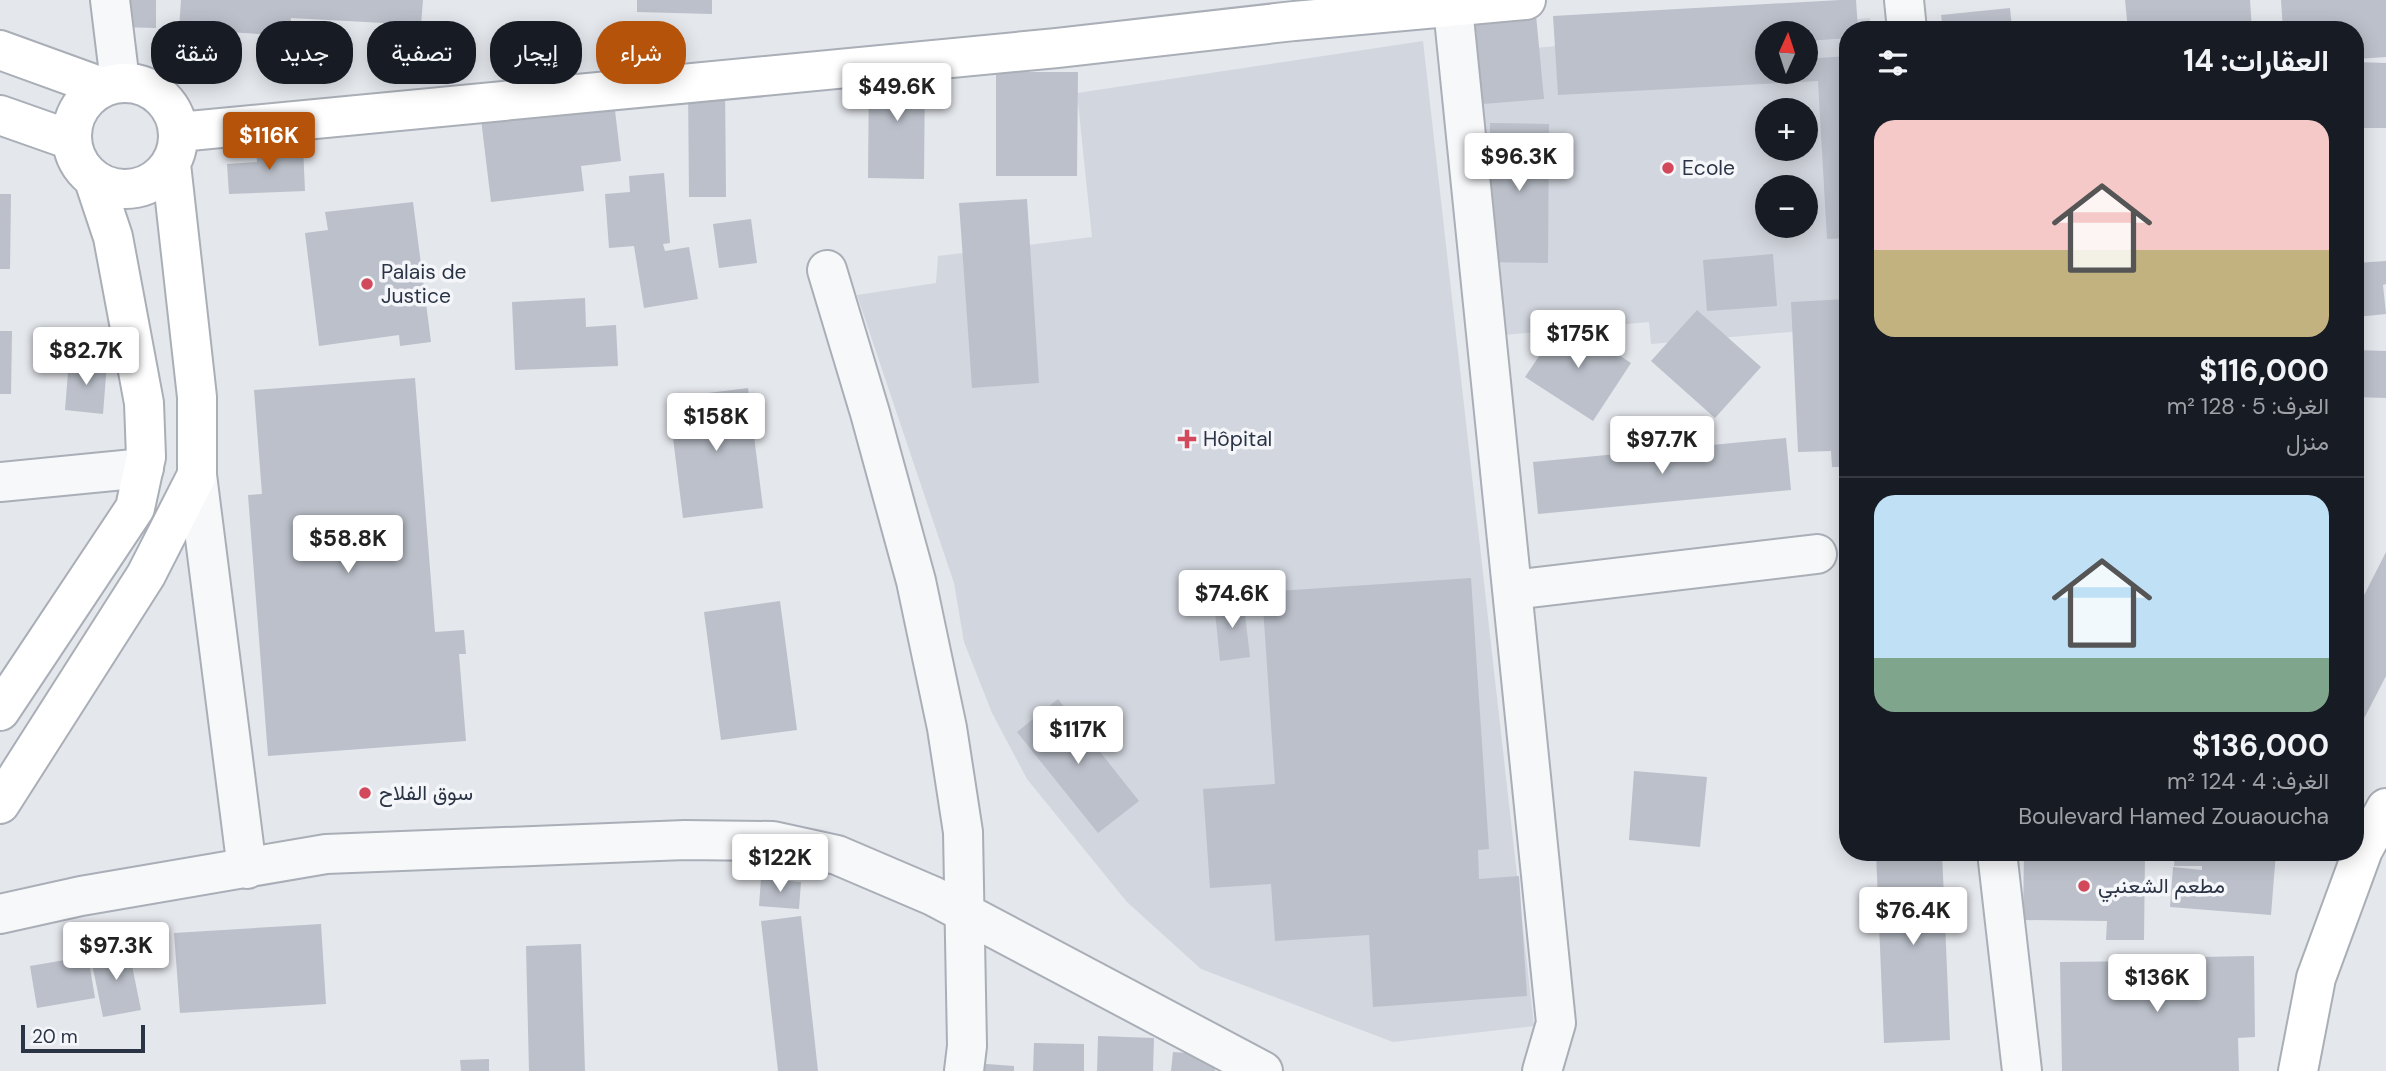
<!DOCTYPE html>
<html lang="ar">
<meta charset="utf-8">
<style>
:root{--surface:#171b24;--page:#20242c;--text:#f1f3f6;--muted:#9ea1a6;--line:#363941;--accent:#b45309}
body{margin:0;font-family:"DM Sans",Vazirmatn,sans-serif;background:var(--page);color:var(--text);direction:rtl;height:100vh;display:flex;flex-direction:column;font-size:26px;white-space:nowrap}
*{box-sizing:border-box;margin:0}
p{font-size:23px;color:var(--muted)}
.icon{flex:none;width:38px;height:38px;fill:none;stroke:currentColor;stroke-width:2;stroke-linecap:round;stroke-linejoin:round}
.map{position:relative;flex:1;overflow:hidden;direction:ltr}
.sheet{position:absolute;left:1839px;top:21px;width:525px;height:840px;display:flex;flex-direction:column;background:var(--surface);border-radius:28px;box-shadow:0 4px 18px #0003;direction:rtl}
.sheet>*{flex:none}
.guide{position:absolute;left:21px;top:21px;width:665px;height:63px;direction:rtl;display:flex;gap:14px}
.needle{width:46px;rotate:3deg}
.fabs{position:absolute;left:1755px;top:21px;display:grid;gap:14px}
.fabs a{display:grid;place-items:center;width:63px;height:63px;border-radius:50%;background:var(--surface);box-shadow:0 4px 18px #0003;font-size:35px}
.scale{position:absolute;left:21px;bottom:18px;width:124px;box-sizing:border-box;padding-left:7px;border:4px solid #2b3445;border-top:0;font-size:19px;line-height:24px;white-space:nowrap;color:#2b3445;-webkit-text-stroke:5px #f4f6f9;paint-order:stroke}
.price{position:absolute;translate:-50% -60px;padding:0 16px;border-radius:7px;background:#fff;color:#222;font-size:23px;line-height:46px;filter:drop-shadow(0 2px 4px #0008)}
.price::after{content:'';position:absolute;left:50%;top:42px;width:21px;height:16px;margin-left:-10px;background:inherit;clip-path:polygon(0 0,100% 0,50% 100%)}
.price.selected{background:var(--accent);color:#fff}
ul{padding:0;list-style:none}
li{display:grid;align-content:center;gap:14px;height:371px;padding:0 35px}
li+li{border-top:2px solid var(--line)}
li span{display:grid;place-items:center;height:217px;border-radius:21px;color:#555}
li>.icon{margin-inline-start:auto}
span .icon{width:126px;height:126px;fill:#fffc;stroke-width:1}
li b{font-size:30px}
h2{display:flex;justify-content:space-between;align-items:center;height:84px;padding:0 35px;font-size:30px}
.tag{padding:0 24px;border-radius:28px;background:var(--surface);box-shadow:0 4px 18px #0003;font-size:24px;line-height:63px}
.tag.selected{background:var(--accent);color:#fff}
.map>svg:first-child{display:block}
</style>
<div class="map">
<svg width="2386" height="1071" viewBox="0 0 2386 1071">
<rect width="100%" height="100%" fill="#e4e7ec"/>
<path fill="#d2d6de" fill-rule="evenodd" d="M1870,18L1871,30H1848V327L1651,344L1649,322L1504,335L1478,53ZM1768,33H1806V72H1768ZM1768,110H1806V149H1768ZM1768,187H1806V226H1768Z
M1423,41L1534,1026L1393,1042L1201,969L1127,902L1027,779L992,713L964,642L954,583L857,295L936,283L938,256L1092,237L1077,93Z"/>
<path fill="#bbc0ca" d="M117,0H156V28L117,27Z
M181,0H423L421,25L291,18L290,36L179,29Z
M637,0H712V14L637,12Z
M1840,0H1856L1858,30H1848V38L1806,41V33H1768V72H1806V59L1848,56V238L1827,239L1818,81L1558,95L1553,16Z
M2125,0H2250L2252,30H2128Z
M2281,0H2386V57L2356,59V30H2283Z
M2010,8L2012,28L2037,25V30H1943L1941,15Z
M1536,15L1544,99L1483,104L1475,20Z
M2356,62L2386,63V128H2356Z
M869,66L925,67L924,179L868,178Z
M996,72H1078L1077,176H996Z
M688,83H725L726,197H689Z
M614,102L621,161L581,166L584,191L491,202L481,119Z
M1490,123L1549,124L1548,263L1489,262Z
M303,146L305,191L229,194L227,164L257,162L256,148Z
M664,173L670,243L663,244L665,251L689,247L698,299L644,308L634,246L609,248L605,194L630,192L629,176Z
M0,194H11L10,269H0Z
M1027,199L1039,383L972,388L959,203Z
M413,202L431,342L400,346L399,335L319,346L305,233L328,230L325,212Z
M751,219L757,263L719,268L713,224Z
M1773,254L1777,306L1707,311L1703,260Z
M2386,261V284L2383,285L2386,314L2356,317V263Z
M585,298L586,327L616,325L618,366L515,370L512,302Z
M1848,299V467H1832L1831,451L1798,452L1791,302Z
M1697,310L1761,367L1715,418L1651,361Z
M1564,319L1631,363L1593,421L1525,377Z
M0,331H12L11,394H0Z
M2356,350L2386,351V398L2356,397Z
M69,360L107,363L103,414L65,410Z
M415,378L435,632L464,630L466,654H459L466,741L268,756L248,495L262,494L254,390Z
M748,388L763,508L683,518L668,398Z
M1786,438L1791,490L1538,514L1533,462Z
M2386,552V676L2356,734V611Z
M1471,578L1489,849L1478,850L1479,879L1519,876L1527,996L1373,1007L1369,935L1275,941L1271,884L1210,888L1203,789L1275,784L1262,592Z
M1243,598L1250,657L1220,661L1214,602Z
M780,601L797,730L721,740L704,612Z
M1058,699L1139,801L1098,833L1017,732Z
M1634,771L1707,777L1700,847L1629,840Z
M1876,852H1942L1950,1040L1884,1043Z
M2024,852H2145L2144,940H2106L2107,921L2023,920Z
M2175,852H2202V862L2203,852H2276L2271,915L2170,907L2173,867L2202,870V866H2174Z
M761,879L801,882L799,909L759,906Z
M801,916L818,1071H778L761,921Z
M321,924L326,1004L180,1013L174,933Z
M581,944L585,1071H529L526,946Z
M128,946L141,1010L103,1017L90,954Z
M88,956L95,998L37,1008L30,966Z
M2254,956L2255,1037L2238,1038L2239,1071H2062L2060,962L2146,961V958Z
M1098,1036L1154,1038L1153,1071H1097Z
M1034,1043L1084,1044V1071H1033Z
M1173,1052L1216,1055L1215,1071H1171Z
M489,1059V1071H461L460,1060Z
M973,1063L1014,1066V1071H973Z"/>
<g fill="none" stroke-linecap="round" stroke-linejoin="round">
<defs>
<path id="street" d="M110,0L120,82
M1904,0L1907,30
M1453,8L1556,1023L1542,1071
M827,270L870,413L916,581L947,728L963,832L967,1046L964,1071
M197,475L247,869
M0,482L144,468
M1512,590L1817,554
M1997,852L2022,1071
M0,914L81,896L326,854L685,840L773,841L837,855L933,896L1263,1071"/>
<path id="secondary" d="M0,50L102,87
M72 136a53 53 0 1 1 106 0a53 53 0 1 1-106 0Z
M0,115L71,140
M179,132L1057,48L1294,21L1526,0
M0,711L135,508L146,457L144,403L113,237L94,180
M0,804L146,575L197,475V397L171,164
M2298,1071L2316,978L2363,850L2386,808"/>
</defs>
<use href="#street" stroke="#a9aeb7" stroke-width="42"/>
<use href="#secondary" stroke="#a9aeb7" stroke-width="42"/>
<use href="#street" stroke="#f7f8fa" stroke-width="38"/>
<use href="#secondary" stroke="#fff" stroke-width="38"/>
</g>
<g fill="#d1495b" stroke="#f4f6f9" stroke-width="2.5">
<circle cx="1668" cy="168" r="7"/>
<circle cx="367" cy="284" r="7"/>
<path d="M1183.5 428.5h7v7h7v7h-7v7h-7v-7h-7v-7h7z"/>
<circle cx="365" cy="793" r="7"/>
<circle cx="2084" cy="886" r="7"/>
</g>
<g text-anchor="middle" stroke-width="7" stroke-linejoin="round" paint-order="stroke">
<g font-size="21" fill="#2b3445" stroke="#f4f6f9" text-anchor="start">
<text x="1682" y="175">Ecole</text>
<text x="381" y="279">Palais de<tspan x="381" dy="24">Justice</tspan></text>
<text x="1203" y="446">Hôpital</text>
<text x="379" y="800">سوق الفلاح</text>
<text x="2098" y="893">مطعم الشعنبي</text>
</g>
</g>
</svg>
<div class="fabs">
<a><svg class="needle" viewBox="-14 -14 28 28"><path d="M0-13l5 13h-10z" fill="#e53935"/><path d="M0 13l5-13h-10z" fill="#9ea1a6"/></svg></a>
<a>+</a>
<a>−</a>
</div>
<div class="scale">20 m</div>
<b class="price" style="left:897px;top:123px">$49.6K</b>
<b class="price selected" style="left:269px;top:172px">$116K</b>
<b class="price" style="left:1519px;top:193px">$96.3K</b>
<b class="price" style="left:1578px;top:370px">$175K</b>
<b class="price" style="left:86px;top:387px">$82.7K</b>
<b class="price" style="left:716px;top:453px">$158K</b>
<b class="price" style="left:1662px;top:476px">$97.7K</b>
<b class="price" style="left:348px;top:575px">$58.8K</b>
<b class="price" style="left:1232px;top:630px">$74.6K</b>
<b class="price" style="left:1078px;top:766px">$117K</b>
<b class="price" style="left:780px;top:894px">$122K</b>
<b class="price" style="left:1913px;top:947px">$76.4K</b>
<b class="price" style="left:116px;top:982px">$97.3K</b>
<b class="price" style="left:2157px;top:1014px">$136K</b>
<div class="guide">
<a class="tag selected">شراء</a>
<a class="tag">إيجار</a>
<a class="tag">تصفية</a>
<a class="tag">جديد</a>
<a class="tag">شقة</a>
</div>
<section class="sheet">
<h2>العقارات: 14<svg class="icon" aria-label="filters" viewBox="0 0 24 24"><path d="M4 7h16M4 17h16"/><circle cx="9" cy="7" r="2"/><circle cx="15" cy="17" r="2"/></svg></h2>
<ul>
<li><span style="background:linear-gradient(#f6c9c9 60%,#c2b280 0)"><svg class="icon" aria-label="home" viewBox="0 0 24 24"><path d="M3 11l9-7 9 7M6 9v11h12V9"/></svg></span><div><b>$116,000</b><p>الغرف: 5 · 128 m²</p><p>منزل</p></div></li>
<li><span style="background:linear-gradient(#bfe0f5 75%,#7fa58c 0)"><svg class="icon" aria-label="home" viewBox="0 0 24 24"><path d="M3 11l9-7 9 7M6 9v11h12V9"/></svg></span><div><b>$136,000</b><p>الغرف: 4 · 124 m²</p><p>Boulevard Hamed Zouaoucha</p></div></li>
</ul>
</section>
</div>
